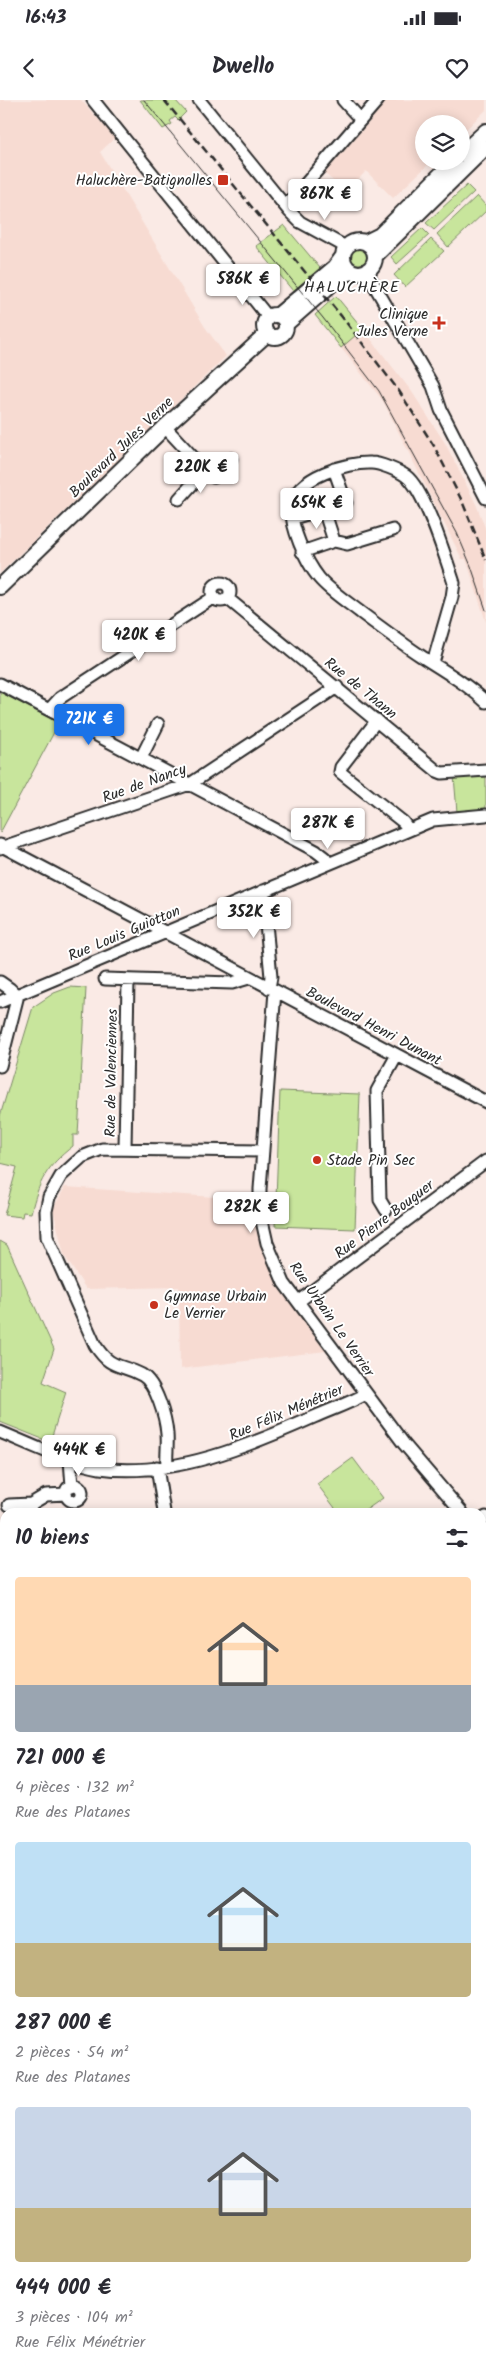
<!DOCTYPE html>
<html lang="fr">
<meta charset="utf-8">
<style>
:root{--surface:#fff;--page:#f2f2f3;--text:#2b2b33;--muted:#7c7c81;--accent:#1a73e8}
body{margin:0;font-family:Kalam,sans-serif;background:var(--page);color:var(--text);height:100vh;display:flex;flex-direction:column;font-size:19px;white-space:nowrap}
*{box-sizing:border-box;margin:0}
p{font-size:16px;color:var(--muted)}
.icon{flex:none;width:28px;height:28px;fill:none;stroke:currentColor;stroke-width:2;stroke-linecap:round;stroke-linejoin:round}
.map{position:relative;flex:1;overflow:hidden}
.side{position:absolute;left:0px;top:1408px;width:486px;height:866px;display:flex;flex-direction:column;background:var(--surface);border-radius:15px 15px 0 0;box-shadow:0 2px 12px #0003}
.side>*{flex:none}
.fabs{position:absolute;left:415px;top:15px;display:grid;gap:10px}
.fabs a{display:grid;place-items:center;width:55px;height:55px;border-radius:50%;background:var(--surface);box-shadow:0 2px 12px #0003;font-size:25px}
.price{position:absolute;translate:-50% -42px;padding:0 11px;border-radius:5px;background:#fff;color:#222;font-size:16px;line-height:32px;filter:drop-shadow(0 1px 2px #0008)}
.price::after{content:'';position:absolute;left:50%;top:30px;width:15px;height:11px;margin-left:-8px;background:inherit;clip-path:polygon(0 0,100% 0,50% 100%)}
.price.on{background:var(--accent);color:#fff}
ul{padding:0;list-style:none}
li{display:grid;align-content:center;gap:10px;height:265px;padding:0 15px}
li span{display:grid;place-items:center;height:155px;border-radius:5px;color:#555}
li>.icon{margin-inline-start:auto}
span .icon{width:90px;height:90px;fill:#fffc;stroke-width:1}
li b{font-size:21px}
h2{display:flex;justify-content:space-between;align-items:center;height:60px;padding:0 15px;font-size:21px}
.status{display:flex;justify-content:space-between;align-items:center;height:35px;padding:0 25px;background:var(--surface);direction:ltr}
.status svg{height:14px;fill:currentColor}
header{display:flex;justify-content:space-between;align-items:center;height:65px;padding:0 15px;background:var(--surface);font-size:22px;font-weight:600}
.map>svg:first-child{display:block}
</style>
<div class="status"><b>16:43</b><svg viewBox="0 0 49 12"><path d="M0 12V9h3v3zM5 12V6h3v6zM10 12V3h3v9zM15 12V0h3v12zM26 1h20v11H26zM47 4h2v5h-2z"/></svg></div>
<header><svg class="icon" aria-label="back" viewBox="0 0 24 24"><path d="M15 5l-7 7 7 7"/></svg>Dwello<svg class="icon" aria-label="heart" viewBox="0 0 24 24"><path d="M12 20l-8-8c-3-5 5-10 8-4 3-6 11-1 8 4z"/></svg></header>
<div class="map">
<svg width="486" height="2273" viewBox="0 0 486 2273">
<rect width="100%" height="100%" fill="#faeae5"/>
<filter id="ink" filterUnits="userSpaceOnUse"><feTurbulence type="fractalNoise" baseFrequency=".02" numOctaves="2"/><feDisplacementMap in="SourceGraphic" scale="10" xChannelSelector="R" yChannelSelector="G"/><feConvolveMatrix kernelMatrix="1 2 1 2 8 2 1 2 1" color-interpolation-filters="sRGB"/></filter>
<g filter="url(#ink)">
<path fill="#f7dbd2" d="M0,0H81L115,38L100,52L205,227L226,256L0,473Z
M384,0H486V10L461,34V24H424V61H432L393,98L366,71L342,97L334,89L338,85L324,73L371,20L372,13Z
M363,229L412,292L445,343L476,404L486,430V522L466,459H462L383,301L341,248Z
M65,1087L260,1100L272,1157L334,1250L180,1269L179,1187L86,1189L64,1155L53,1109Z
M0,1590L5,1591V1715L0,1716Z
M0,1745L1,1755L5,1760V1885H0Z"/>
<path fill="#c8e59c" stroke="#7a8864" d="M140,0H175L186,12L178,20L175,17L170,21L172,24L163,29Z
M467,85L474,92L434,130L426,123Z
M477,96L486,106V111L448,147L437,134Z
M284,125L320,168L293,191L256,146Z
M422,128L429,135L397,164L391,157Z
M431,139L444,151L405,187L394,175Z
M351 156a8 8 0 1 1 16 0a8 8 0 1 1-16 0Z
M336,196L363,229L341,248L315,215Z
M0,592L59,623L0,733Z
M486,674V710L457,712L454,676Z
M70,887L86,888L78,1035H73V1046C46,1067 39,1081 31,1113L23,1112L22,1117L4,1115L17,1067L0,1063V1016L33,907L54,893Z
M280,991L360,994L355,1129L275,1126Z
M0,1141L7,1145L54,1249L43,1282L66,1292L50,1342L0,1322Z
M353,1358L383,1398L363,1412H338L317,1384Z"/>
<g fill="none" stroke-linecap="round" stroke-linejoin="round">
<defs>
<path id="minor" d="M93,0L268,217
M199,0L290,112L300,122L346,147
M343,0L361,20
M285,105L296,95L378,0
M366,171L433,286L441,310L486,398
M165,327L205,370L214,377L231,359
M179,399L205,370
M324,410L334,441
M293,418L346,403L334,369
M302,452L334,441L347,444L393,430
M212 492a9 9 0 1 1 18 0a9 9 0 1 1-18 0Z
M227,498L437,671L442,673L486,670
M433,563L452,497L454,483C446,459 425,390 406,376C399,371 380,363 371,363C347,362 297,377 292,404C289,425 306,462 319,478C330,491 346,501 360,512C380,527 400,542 421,556C443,570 467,584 486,602
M0,584L316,751L325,758L328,764
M49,610L60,598L214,497
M377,620L341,667L340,672L403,722L409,730
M141,658L158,624
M0,745L486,1002
M0,748L190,684L337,587
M263,791L271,877L269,888
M105,879L232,883L249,878
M0,882L10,889L16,895
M275,891L260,1089V1112L267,1143L284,1183L404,1344L462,1412
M0,902L433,720L486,715
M0,966L17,899L16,895
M125,1048L128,880
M386,1110L380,1100L377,991L397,955
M299,1201L486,1061
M0,1332C32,1345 65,1362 100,1368C173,1378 249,1346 314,1317C332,1309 350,1303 366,1294
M70,1360L72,1386
M167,1365C166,1355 168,1345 167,1334C166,1318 156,1283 142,1275C119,1263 111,1270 95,1245L47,1137L46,1111L49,1097L61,1076L82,1057L102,1049L263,1051
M157,1367L164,1412
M66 1393a8 8 0 1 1 16 0a8 8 0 1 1-16 0Z
M9,1405L31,1404
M30,1412L31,1404L46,1395L66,1394
M481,1420L486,1417
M481,1431L484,1443
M0,1727L5,1726
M481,1777L486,1783
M481,1813L486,1809
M481,1905L486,1915
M481,1935L486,1931
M481,2025L486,2031
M0,2097L5,2100
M481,2129L486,2123
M227,2269L231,2273
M432,2269L436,2273
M106,2273L110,2269
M478,2273L486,2265"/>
<path id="major" d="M461,54L486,31
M343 157a16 16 0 1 1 32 0a16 16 0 1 1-32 0Z
M366,142L380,135L454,61
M375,156L486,47
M264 226a11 11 0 1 1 22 0a11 11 0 1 1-22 0Z
M278,215L335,167L343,156
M286,224L342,175L353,172
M0,487L165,327L267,234"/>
</defs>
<use href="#minor" stroke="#2b2b2b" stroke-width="15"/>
<use href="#major" stroke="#2b2b2b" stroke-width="18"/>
<use href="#minor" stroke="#fff" stroke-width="11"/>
<use href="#major" stroke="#fff" stroke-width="14"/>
<path stroke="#2b2b2b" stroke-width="1" d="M144,0L323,218L379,291L457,433L471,466L486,510"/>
<path stroke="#2b2b2b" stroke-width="2.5" stroke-dasharray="8 4" stroke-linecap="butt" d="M164,0L342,217L399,291L434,346L462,401L486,460"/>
</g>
</g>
<g fill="#c8321e" stroke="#fff" stroke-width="2">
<rect x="217" y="74" width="12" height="12" rx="2.5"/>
<path d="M436.5 215.5h5v5h5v5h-5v5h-5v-5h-5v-5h5z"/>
<circle cx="317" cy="1060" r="5"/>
<circle cx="154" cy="1205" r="5"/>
</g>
<g text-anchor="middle" stroke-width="4" stroke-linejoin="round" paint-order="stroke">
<g font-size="15" fill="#2b2b2b" stroke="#fff" text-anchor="end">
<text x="212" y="85">Haluchère-Batignolles</text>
<text x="428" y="219">Clinique<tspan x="428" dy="17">Jules Verne</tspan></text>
<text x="327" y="1065" text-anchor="start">Stade Pin Sec</text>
<text x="164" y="1201" text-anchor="start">Gymnase Urbain<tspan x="164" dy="17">Le Verrier</tspan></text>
</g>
<g font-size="15" fill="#2b2b2b" stroke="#fff">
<text transform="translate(121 347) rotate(-44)" y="5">Boulevard Jules Verne</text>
<text transform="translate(361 588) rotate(39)" y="5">Rue de Thann</text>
<text transform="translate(144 683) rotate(-20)" y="5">Rue de Nancy</text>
<text transform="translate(124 833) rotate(-23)" y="5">Rue Louis Guiotton</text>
<text transform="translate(374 926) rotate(28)" y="5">Boulevard Henri Dunant</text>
<text transform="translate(111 973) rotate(-89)" y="5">Rue de Valenciennes</text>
<text transform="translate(384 1119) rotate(-37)" y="5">Rue Pierre Bouguer</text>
<text transform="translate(332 1219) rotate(55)" y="5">Rue Urbain Le Verrier</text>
<text transform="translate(286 1312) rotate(-23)" y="5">Rue Félix Ménétrier</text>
</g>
<g font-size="16" letter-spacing="1" fill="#2b2b2b" stroke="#fff">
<text x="352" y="192">HALUCHÈRE</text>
</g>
</g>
</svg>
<div class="fabs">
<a><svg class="icon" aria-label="layers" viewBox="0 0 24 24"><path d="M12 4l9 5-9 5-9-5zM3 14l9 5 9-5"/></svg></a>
</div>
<b class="price" style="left:325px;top:121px">867K €</b>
<b class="price" style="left:243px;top:206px">586K €</b>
<b class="price" style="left:201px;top:394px">220K €</b>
<b class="price" style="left:317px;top:430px">654K €</b>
<b class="price" style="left:139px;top:562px">420K €</b>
<b class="price on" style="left:89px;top:646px">721K €</b>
<b class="price" style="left:328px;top:750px">287K €</b>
<b class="price" style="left:254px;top:839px">352K €</b>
<b class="price" style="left:251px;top:1134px">282K €</b>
<b class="price" style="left:79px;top:1377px">444K €</b>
<section class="side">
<h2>10 biens<svg class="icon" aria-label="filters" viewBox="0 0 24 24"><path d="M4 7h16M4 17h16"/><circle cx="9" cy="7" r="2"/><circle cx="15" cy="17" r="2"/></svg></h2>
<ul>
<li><span style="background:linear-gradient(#ffd9b3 70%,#9aa5b1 0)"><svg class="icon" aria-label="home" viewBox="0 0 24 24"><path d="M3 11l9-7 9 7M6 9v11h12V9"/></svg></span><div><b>721 000 €</b><p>4 pièces · 132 m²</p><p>Rue des Platanes</p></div></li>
<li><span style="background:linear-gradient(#bfe0f5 65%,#c2b280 0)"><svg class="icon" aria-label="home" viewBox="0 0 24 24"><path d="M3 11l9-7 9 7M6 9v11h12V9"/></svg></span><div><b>287 000 €</b><p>2 pièces · 54 m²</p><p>Rue des Platanes</p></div></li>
<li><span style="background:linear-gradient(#c9d6e8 65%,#c2b280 0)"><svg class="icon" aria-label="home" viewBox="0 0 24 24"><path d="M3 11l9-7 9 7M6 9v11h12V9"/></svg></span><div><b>444 000 €</b><p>3 pièces · 104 m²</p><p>Rue Félix Ménétrier</p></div></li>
</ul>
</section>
</div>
